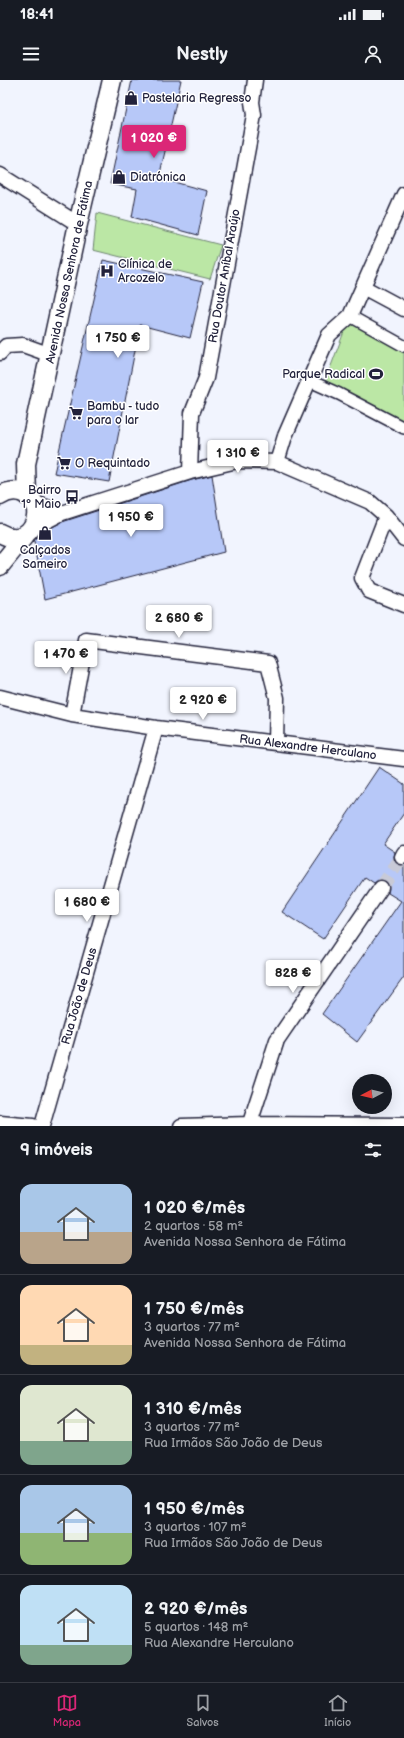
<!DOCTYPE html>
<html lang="pt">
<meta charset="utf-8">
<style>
:root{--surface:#171b24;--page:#242831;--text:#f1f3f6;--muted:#9ea1a6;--line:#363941;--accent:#db2777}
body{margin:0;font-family:"Balsamiq Sans",sans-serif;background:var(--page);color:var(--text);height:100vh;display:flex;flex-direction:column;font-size:15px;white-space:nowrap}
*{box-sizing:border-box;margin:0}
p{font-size:13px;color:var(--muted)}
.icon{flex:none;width:22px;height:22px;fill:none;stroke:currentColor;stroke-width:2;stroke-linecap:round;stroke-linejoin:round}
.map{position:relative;height:1046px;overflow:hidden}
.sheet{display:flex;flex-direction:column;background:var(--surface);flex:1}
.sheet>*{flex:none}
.needle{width:26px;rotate:263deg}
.buttons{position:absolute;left:352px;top:994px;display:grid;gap:8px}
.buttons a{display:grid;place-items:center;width:40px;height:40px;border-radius:50%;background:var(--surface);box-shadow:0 4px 16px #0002;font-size:20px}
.price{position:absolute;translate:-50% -34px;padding:0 9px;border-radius:4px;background:#fff;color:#222;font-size:13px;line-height:26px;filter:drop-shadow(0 1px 2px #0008)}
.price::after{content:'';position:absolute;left:50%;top:24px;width:12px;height:9px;margin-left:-6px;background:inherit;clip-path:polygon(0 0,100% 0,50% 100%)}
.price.current{background:var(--accent);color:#fff}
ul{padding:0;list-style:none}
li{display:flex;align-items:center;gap:12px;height:100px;padding:0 20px}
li+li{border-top:1px solid var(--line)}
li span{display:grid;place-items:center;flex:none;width:112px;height:80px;border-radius:12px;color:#555}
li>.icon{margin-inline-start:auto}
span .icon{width:48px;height:48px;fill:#fffc;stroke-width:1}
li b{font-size:17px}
h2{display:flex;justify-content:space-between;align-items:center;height:48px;padding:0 20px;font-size:17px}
.status{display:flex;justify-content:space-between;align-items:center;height:28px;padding:0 20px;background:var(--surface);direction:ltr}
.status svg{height:11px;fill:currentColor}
header{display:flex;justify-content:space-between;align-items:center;height:52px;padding:0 20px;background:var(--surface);font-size:18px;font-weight:600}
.tabs{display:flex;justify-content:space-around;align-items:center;height:56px;border-top:1px solid var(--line);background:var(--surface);font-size:11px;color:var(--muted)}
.tabs a{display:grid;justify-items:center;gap:2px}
.tabs .current{color:var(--accent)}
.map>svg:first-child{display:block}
</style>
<div class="status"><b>18:41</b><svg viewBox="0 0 49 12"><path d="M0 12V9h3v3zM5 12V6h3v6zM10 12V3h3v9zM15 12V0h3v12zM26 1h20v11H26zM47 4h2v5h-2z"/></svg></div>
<header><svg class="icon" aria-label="menu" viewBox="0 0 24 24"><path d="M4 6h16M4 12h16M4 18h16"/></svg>Nestly<svg class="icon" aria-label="person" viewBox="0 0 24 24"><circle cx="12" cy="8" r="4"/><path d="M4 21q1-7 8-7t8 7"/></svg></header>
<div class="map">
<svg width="404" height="1046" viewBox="0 0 404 1046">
<rect width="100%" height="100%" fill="#f1f4fe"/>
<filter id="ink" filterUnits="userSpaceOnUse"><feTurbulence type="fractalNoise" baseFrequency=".025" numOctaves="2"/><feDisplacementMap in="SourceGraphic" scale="8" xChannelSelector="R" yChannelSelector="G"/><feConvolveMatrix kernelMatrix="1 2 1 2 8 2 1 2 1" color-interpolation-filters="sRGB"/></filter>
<g filter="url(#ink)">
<path fill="#bbe7a5" stroke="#6e8470" d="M97,133L221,165L210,199L93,170Z
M350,236L404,266V348L323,307Z"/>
<path fill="#b7c8f8" stroke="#22223b" d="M132,0H181L159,98L207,111L198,155L132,137L137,109L110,104Z
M103,180L203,202L190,258L140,245L109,402L54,393Z
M212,395L224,472L45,519L34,461L39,454L62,442L192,400Z
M379,687L404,704V733L383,764L395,772L394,777L395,782L399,785H404V897L357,962L322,934L401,821L388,813L389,805L385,801L378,800L374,803L365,797L323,859L282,832Z"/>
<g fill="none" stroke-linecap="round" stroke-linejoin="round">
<path stroke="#c8cad7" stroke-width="14" stroke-dasharray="14 7" stroke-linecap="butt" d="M381,808L402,777"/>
<defs>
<path id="pedestrian" d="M350,236L404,266
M310,301L339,314L404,348"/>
<path id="minor" d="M0,95L78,144
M363,207L404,229
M0,273L6,266L23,265L51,275
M277,382L285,356L329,255L350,236L404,114
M190,392L192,333L206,298L254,35L252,22L255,0
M33,422L62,433
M386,436L362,498L369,511L404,525
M33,448L62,433L190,392L237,381L277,382L370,422L386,436L404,459
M0,617L72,635L156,648L404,679
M72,635L86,560L268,583L277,618L276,663
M402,777L404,773
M0,1043L33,1046
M42,1046L156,648
M181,1046L249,1044L404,1045
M249,1046L277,960L381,808"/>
<path id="tertiary" d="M0,416C6,412 13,410 20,412C52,422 32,472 0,453
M27,416L26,384L78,144L112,0
M0,486L26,454"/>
</defs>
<use href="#pedestrian" stroke="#22223b" stroke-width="14"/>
<use href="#minor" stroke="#22223b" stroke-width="17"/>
<use href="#tertiary" stroke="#22223b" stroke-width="21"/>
<use href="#pedestrian" stroke="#fff" stroke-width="11"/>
<use href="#minor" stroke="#fff" stroke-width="14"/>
<use href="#tertiary" stroke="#fff" stroke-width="18"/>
</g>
</g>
<defs>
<symbol id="shop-bare" viewBox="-9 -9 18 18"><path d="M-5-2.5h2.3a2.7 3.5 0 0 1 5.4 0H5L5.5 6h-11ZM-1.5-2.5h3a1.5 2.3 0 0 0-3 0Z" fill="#22223b" stroke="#fff" stroke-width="2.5" paint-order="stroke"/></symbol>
<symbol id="hospital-bare" viewBox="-9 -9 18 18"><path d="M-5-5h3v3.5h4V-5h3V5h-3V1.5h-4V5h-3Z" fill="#22223b" stroke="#fff" stroke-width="2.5" paint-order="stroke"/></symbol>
<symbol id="stadium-bare" viewBox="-9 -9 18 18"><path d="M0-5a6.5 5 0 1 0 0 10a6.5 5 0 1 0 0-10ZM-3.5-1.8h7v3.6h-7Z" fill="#22223b" stroke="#fff" stroke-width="2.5" paint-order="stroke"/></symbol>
<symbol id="supermarket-bare" viewBox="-9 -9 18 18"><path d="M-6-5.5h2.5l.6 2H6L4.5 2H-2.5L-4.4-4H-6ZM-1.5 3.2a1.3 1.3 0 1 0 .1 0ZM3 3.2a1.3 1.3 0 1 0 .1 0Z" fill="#22223b" stroke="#fff" stroke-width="2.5" paint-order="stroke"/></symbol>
<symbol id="bus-bare" viewBox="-9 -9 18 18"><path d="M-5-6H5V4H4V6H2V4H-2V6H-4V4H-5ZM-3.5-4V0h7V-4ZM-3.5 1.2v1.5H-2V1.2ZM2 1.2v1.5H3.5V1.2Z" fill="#22223b" stroke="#fff" stroke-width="2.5" paint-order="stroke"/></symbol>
</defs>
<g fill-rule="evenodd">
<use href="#shop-bare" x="121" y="8" width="20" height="20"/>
<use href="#shop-bare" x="109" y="87" width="20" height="20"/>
<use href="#hospital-bare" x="97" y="181" width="20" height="20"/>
<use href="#stadium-bare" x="366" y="284" width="20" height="20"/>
<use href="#supermarket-bare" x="66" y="323" width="20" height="20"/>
<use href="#supermarket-bare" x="54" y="373" width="20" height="20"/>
<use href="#bus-bare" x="62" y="407" width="20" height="20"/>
<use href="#shop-bare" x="35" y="443" width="20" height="20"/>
</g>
<g text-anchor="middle" stroke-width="3" stroke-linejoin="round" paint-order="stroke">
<g font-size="12" fill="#22223b" stroke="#fff" text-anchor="start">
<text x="142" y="22">Pastelaria Regresso</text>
<text x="130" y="101">Diatrónica</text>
<text x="118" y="188">Clínica de<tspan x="118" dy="14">Arcozelo</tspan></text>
<text x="365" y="298" text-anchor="end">Parque Radical</text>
<text x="87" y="330">Bambu - tudo<tspan x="87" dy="14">para o lar</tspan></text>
<text x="75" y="387">O Requintado</text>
<text x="61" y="414" text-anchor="end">Bairro<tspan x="61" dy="14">1º Maio</tspan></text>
<text x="45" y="474" text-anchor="middle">Calçados<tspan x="45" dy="14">Sameiro</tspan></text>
</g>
<g font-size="12" fill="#22223b" stroke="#fff">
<text transform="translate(69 192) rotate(-78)" y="4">Avenida Nossa Senhora de Fátima</text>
<text transform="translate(224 196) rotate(-80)" y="4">Rua Doutor Aníbal Araújo</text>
<text transform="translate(308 667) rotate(7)" y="4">Rua Alexandre Herculano</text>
<text transform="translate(79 916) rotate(-74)" y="4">Rua João de Deus</text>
</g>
</g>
</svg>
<div class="buttons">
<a><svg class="needle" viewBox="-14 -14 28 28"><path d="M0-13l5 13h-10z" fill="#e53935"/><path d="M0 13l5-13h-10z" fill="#9ea1a6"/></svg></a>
</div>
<b class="price current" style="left:154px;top:79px">1 020 €</b>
<b class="price" style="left:118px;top:279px">1 750 €</b>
<b class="price" style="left:238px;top:394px">1 310 €</b>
<b class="price" style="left:131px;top:458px">1 950 €</b>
<b class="price" style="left:179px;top:559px">2 680 €</b>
<b class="price" style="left:66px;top:595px">1 470 €</b>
<b class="price" style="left:203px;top:641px">2 920 €</b>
<b class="price" style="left:87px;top:843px">1 680 €</b>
<b class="price" style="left:293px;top:914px">828 €</b>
</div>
<section class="sheet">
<h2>9 imóveis<svg class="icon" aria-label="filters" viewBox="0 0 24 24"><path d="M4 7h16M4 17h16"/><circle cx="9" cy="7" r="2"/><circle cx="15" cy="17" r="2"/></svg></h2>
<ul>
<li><span style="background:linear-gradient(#a9c7e8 60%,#b9a48a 0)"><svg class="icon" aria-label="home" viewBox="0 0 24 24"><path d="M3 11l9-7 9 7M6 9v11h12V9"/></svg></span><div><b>1 020 €/mês</b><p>2 quartos · 58 m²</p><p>Avenida Nossa Senhora de Fátima</p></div></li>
<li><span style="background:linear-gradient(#ffd9b3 75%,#c2b280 0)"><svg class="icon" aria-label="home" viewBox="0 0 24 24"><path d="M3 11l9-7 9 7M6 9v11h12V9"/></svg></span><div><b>1 750 €/mês</b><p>3 quartos · 77 m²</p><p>Avenida Nossa Senhora de Fátima</p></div></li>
<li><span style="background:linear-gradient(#dfe7d0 70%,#7fa58c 0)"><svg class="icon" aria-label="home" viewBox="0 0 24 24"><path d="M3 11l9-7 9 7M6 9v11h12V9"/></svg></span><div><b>1 310 €/mês</b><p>3 quartos · 77 m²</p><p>Rua Irmãos São João de Deus</p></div></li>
<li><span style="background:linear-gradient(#a9c7e8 60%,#8fb573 0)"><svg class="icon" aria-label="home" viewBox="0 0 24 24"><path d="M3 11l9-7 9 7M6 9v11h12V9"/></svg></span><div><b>1 950 €/mês</b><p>3 quartos · 107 m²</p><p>Rua Irmãos São João de Deus</p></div></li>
<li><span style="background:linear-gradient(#bfe0f5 75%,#7fa58c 0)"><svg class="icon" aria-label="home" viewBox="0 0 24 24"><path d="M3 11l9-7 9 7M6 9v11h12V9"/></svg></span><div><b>2 920 €/mês</b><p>5 quartos · 148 m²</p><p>Rua Alexandre Herculano</p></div></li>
</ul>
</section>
<nav class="tabs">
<a class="current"><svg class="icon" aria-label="map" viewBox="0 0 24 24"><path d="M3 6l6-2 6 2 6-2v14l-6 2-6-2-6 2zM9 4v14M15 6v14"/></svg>Mapa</a>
<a><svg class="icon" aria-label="saved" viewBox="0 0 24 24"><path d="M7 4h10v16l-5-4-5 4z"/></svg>Salvos</a>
<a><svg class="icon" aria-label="home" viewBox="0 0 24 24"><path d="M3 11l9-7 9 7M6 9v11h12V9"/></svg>Início</a>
</nav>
